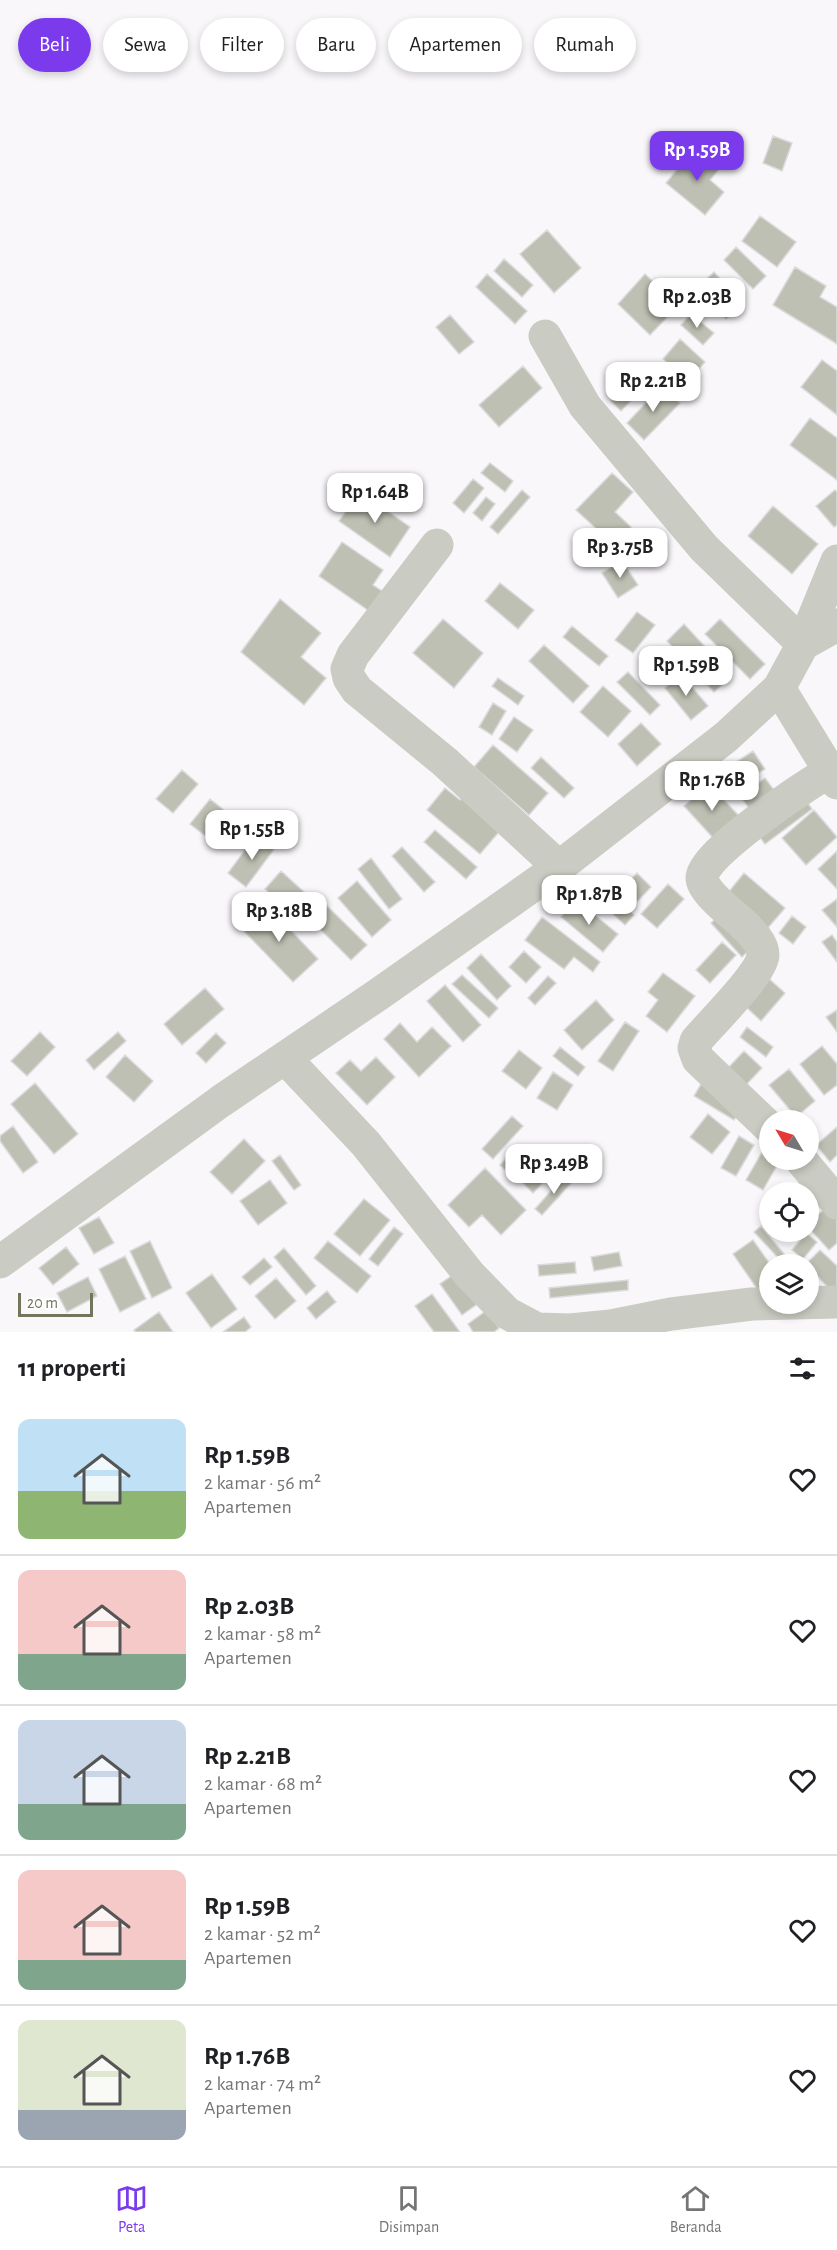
<!DOCTYPE html>
<html lang="id">
<meta charset="utf-8">
<style>
:root{--surface:#fff;--page:#f6f6f6;--text:#202124;--muted:#757577;--line:#e0e0e0;--accent:#7c3aed}
body{margin:0;font-family:"Alegreya Sans",sans-serif;background:var(--page);color:var(--text);height:100vh;display:flex;flex-direction:column;font-size:22px;white-space:nowrap}
*{box-sizing:border-box;margin:0}
p{font-size:20px;color:var(--muted)}
.icon{flex:none;width:33px;height:33px;fill:none;stroke:currentColor;stroke-width:2;stroke-linecap:round;stroke-linejoin:round}
.map{position:relative;height:1332px;overflow:hidden}
.sheet{display:flex;flex-direction:column;background:var(--surface);flex:1}
.sheet>*{flex:none}
.guide{position:absolute;left:18px;top:18px;width:801px;height:54px;display:flex;gap:12px}
.needle{width:39px;rotate:308deg}
.controls{position:absolute;left:759px;top:1110px;display:grid;gap:12px}
.controls a{display:grid;place-items:center;width:60px;height:60px;border-radius:50%;background:var(--surface);box-shadow:0 3px 9px #0003;font-size:30px}
.scale{position:absolute;left:18px;bottom:15px;width:75px;box-sizing:border-box;padding-left:6px;border:3px solid #72775b;border-top:0;font-size:16px;line-height:21px;white-space:nowrap;color:#72775b;-webkit-text-stroke:4px #fff;paint-order:stroke}
.price{position:absolute;translate:-50% -51px;padding:0 14px;border-radius:12px;background:#fff;color:#222;font-size:20px;line-height:39px;filter:drop-shadow(0 2px 3px #0008)}
.price::after{content:'';position:absolute;left:50%;top:36px;width:18px;height:14px;margin-left:-9px;background:inherit;clip-path:polygon(0 0,100% 0,50% 100%)}
.price.active{background:var(--accent);color:#fff}
ul{padding:0;list-style:none}
li{display:flex;align-items:center;gap:18px;height:150px;padding:0 18px}
li+li{border-top:2px solid var(--line)}
li span{display:grid;place-items:center;flex:none;width:168px;height:120px;border-radius:12px;color:#555}
li>.icon{margin-inline-start:auto}
span .icon{width:72px;height:72px;fill:#fffc;stroke-width:1}
li b{font-size:26px}
h2{display:flex;justify-content:space-between;align-items:center;height:72px;padding:0 18px;font-size:26px}
.chip{padding:0 21px;border-radius:27px;background:var(--surface);box-shadow:0 3px 9px #0003;font-size:21px;line-height:54px}
.chip.active{background:var(--accent);color:#fff}
.tab-bar{display:flex;justify-content:space-around;align-items:center;height:84px;border-top:2px solid var(--line);background:var(--surface);font-size:16px;color:var(--muted)}
.tab-bar a{display:grid;justify-items:center;gap:3px}
.tab-bar .active{color:var(--accent)}
.map>svg:first-child{display:block}
</style>
<div class="map">
<svg width="837" height="1332" viewBox="0 0 837 1332">
<rect width="100%" height="100%" fill="#f9f7fa"/>
<path fill="#bec0b3" stroke="#dbdadc" stroke-width="1.5" d="M773,136L792,143L782,171L763,163Z
M695,148L719,169L710,180L724,192L705,215L666,183Z
M760,216L796,242L777,267L742,241Z
M547,230L581,268L554,293L520,254Z
M736,247L766,276L753,289L724,260Z
M504,259L533,285L522,297L494,271Z
M795,267L826,286L820,297L837,307V344L773,305Z
M714,272L743,304L726,319L697,288Z
M487,274L527,311L515,324L476,287Z
M645,274L678,306L650,335L618,304Z
M691,314L714,333L703,345L681,325Z
M450,315L474,342L459,354L436,327Z
M680,339L705,362L688,381L663,359Z
M822,360L837,371V415L801,387Z
M523,366L542,388L499,427L479,405Z
M641,370L651,380L621,411L611,401Z
M662,386L680,403L644,440L627,423Z
M810,418L837,438V480L790,445Z
M490,463L513,481L505,492L481,473Z
M612,473L633,492L615,512L631,527L614,545L576,510Z
M473,479L484,488L464,513L453,503Z
M522,490L530,497L498,534L490,527Z
M835,490L837,492V525L834,527L816,506Z
M360,492L410,527L390,557L339,521Z
M486,497L495,504L482,521L473,513Z
M773,506L818,544L792,574L748,536Z
M342,542L383,570L373,585L385,593L372,613L319,576Z
M622,561L638,585L618,598L602,573Z
M500,583L534,610L518,629L485,601Z
M280,599L321,633L301,657L326,678L304,705L241,652Z
M637,612L655,625L633,653L615,640Z
M443,619L483,653L454,688L413,653Z
M720,619L765,664L750,679L705,634Z
M684,624L732,676L714,692L667,641Z
M572,626L608,656L599,666L563,637Z
M544,645L589,686L573,703L529,661Z
M628,672L660,705L650,715L617,682Z
M681,674L708,706L691,720L665,688Z
M498,678L524,696L518,705L492,686Z
M603,686L631,711L608,737L580,712Z
M493,703L506,711L492,735L479,727Z
M514,717L533,730L517,752L499,739Z
M641,723L661,744L637,766L618,744Z
M493,745L548,793L529,815L474,767Z
M753,751L765,769L732,789L721,772Z
M541,757L574,788L564,798L531,768Z
M182,770L198,784L173,813L156,799Z
M765,778L777,794L752,812L740,796Z
M709,784L740,817L715,840L684,806Z
M445,788L460,800L469,789L499,832L480,854L427,810Z
M803,796L812,809L765,844L756,832Z
M210,799L235,819L216,844L190,824Z
M814,810L837,837L806,865L782,838Z
M435,830L477,867L466,879L424,842Z
M257,834L275,848L246,887L228,873Z
M402,847L435,882L424,892L392,856Z
M837,851V889L818,869Z
M371,858L402,899L389,909L358,869Z
M281,871L314,901L297,919L265,889Z
M637,873L651,887L635,904L621,890Z
M744,873L785,908L767,929L727,894Z
M357,881L391,920L372,937L338,898Z
M599,883L634,915L625,925L590,893Z
M668,884L684,899L657,928L641,914Z
M575,899L618,934L603,952L561,917Z
M837,899V927L822,910Z
M265,903L318,959L293,982L240,927Z
M327,906L367,945L351,960L312,921Z
M721,914L752,947L742,957L711,923Z
M792,916L806,927L793,944L779,933Z
M542,917L600,962L593,972L574,957L564,969L525,940Z
M832,935L837,942V962L822,942Z
M722,942L736,955L710,983L696,970Z
M524,951L541,967L526,983L509,967Z
M481,954L511,986L497,1000L467,968Z
M663,973L695,996L667,1032L646,1016L658,1000L648,992Z
M462,975L498,1008L489,1018L452,984Z
M548,976L556,983L535,1005L528,998Z
M767,977L785,993L761,1021L743,1004Z
M445,985L481,1025L463,1042L427,1001Z
M205,988L224,1009L182,1045L164,1024Z
M596,1000L614,1020L582,1050L564,1030Z
M837,1010V1032L826,1017Z
M625,1022L639,1031L613,1071L598,1061Z
M400,1023L417,1042L432,1027L451,1046L419,1077L384,1039Z
M747,1027L773,1047L766,1057L740,1037Z
M40,1032L55,1047L27,1076L11,1061Z
M118,1032L126,1041L94,1070L86,1060Z
M216,1033L226,1043L206,1063L196,1053Z
M822,1046L837,1064V1085L824,1095L800,1064Z
M560,1047L585,1067L578,1076L553,1056Z
M519,1050L542,1068L526,1089L502,1071Z
M744,1051L762,1068L745,1086L727,1069Z
M125,1055L153,1081L134,1102L106,1077Z
M376,1057L395,1077L367,1105L336,1073L350,1060L361,1071Z
M789,1069L815,1101L796,1117L769,1085Z
M553,1072L573,1085L557,1110L537,1098Z
M35,1083L78,1134L54,1154L11,1104Z
M701,1084L741,1108L734,1120L694,1096Z
M708,1114L730,1132L712,1154L690,1137Z
M512,1116L523,1126L493,1159L482,1149Z
M13,1126L38,1162L23,1173L0,1141V1136Z
M837,1127V1155L830,1162L816,1145Z
M739,1136L754,1145L736,1176L721,1168Z
M244,1139L265,1161L232,1194L210,1172Z
M518,1145L533,1159L514,1179L500,1165Z
M762,1152L770,1156V1160L779,1162L763,1190L746,1180Z
M280,1155L301,1185L294,1190L272,1161Z
M547,1155L559,1166L533,1193L521,1181Z
M485,1168L526,1210L501,1235L482,1215L469,1227L448,1205Z
M566,1174L573,1181L542,1215L535,1209Z
M805,1178L824,1194L808,1212V1192H793Z
M270,1180L287,1203L258,1225L240,1201Z
M364,1199L390,1220L360,1256L334,1234Z
M829,1205L837,1214V1243L829,1250L808,1227V1223Z
M99,1217L114,1243L94,1254L79,1228Z
M761,1226L789,1260L784,1264L754,1232Z
M394,1227L403,1234L378,1266L369,1259Z
M806,1233L817,1242L803,1259L792,1250Z
M753,1240L770,1264V1286L760,1293L733,1254Z
M150,1241L172,1288L152,1298L130,1251Z
M328,1241L371,1276L357,1293L314,1258Z
M66,1247L79,1264L53,1285L39,1268Z
M284,1248L316,1286L306,1295L274,1257Z
M820,1250L837,1266V1292L834,1294L806,1264Z
M619,1252L622,1266L594,1271L591,1257Z
M125,1256L146,1299L120,1312L99,1269Z
M264,1258L272,1267L250,1285L242,1277Z
M575,1262L576,1273L539,1276L538,1265Z
M457,1272L480,1302L462,1315L440,1284Z
M212,1274L237,1309L211,1328L186,1293Z
M88,1277L97,1296L67,1312L57,1293Z
M276,1278L296,1301L275,1319L255,1296Z
M628,1280V1290L550,1298L549,1288Z
M327,1291L336,1302L316,1319L307,1308Z
M432,1294L460,1332H434L415,1306Z
M487,1310L499,1328L494,1332H473L468,1324Z
M159,1312L173,1332H136L134,1330Z
M244,1317L251,1327L245,1332H223Z"/>
<g fill="none" stroke-linecap="round" stroke-linejoin="round">
<path stroke="#caccc3" stroke-width="33" d="M545,336L585,406L704,548L803,644L837,625
M437,545L353,655L347,669L349,678L357,690L445,762L559,867
M779,688L837,783
M285,1058L366,1144L470,1275L507,1313L537,1329L570,1330L611,1326L671,1314L752,1304L837,1302
M770,1128L698,1059L694,1048L696,1041C711,1023 761,975 763,955C763,942 749,930 741,922C731,913 702,891 702,878C701,854 807,785 830,771
M801,1160L837,1203
M0,1262L221,1101L379,994L559,867L726,737L779,688L803,644L837,561"/>
</g>
</svg>
<div class="controls">
<a><svg class="needle" viewBox="-14 -14 28 28"><path d="M0-13l5 13h-10z" fill="#e53935"/><path d="M0 13l5-13h-10z" fill="#757577"/></svg></a>
<a><svg class="icon" aria-label="locate" viewBox="0 0 24 24"><circle cx="12" cy="12" r="6"/><path d="M12 2v4M12 18v4M2 12h4M18 12h4"/></svg></a>
<a><svg class="icon" aria-label="layers" viewBox="0 0 24 24"><path d="M12 4l9 5-9 5-9-5zM3 14l9 5 9-5"/></svg></a>
</div>
<div class="scale">20 m</div>
<b class="price active" style="left:697px;top:182px">Rp 1.59B</b>
<b class="price" style="left:697px;top:329px">Rp 2.03B</b>
<b class="price" style="left:653px;top:413px">Rp 2.21B</b>
<b class="price" style="left:375px;top:524px">Rp 1.64B</b>
<b class="price" style="left:620px;top:579px">Rp 3.75B</b>
<b class="price" style="left:686px;top:697px">Rp 1.59B</b>
<b class="price" style="left:712px;top:812px">Rp 1.76B</b>
<b class="price" style="left:252px;top:861px">Rp 1.55B</b>
<b class="price" style="left:589px;top:926px">Rp 1.87B</b>
<b class="price" style="left:279px;top:943px">Rp 3.18B</b>
<b class="price" style="left:554px;top:1195px">Rp 3.49B</b>
<div class="guide">
<a class="chip active">Beli</a>
<a class="chip">Sewa</a>
<a class="chip">Filter</a>
<a class="chip">Baru</a>
<a class="chip">Apartemen</a>
<a class="chip">Rumah</a>
</div>
</div>
<section class="sheet">
<h2>11 properti<svg class="icon" aria-label="filters" viewBox="0 0 24 24"><path d="M4 7h16M4 17h16"/><circle cx="9" cy="7" r="2"/><circle cx="15" cy="17" r="2"/></svg></h2>
<ul>
<li><span style="background:linear-gradient(#bfe0f5 60%,#8fb573 0)"><svg class="icon" aria-label="home" viewBox="0 0 24 24"><path d="M3 11l9-7 9 7M6 9v11h12V9"/></svg></span><div><b>Rp 1.59B</b><p>2 kamar · 56 m²</p><p>Apartemen</p></div><svg class="icon" aria-label="heart" viewBox="0 0 24 24"><path d="M12 20l-8-8c-3-5 5-10 8-4 3-6 11-1 8 4z"/></svg></li>
<li><span style="background:linear-gradient(#f6c9c9 70%,#7fa58c 0)"><svg class="icon" aria-label="home" viewBox="0 0 24 24"><path d="M3 11l9-7 9 7M6 9v11h12V9"/></svg></span><div><b>Rp 2.03B</b><p>2 kamar · 58 m²</p><p>Apartemen</p></div><svg class="icon" aria-label="heart" viewBox="0 0 24 24"><path d="M12 20l-8-8c-3-5 5-10 8-4 3-6 11-1 8 4z"/></svg></li>
<li><span style="background:linear-gradient(#c9d6e8 70%,#7fa58c 0)"><svg class="icon" aria-label="home" viewBox="0 0 24 24"><path d="M3 11l9-7 9 7M6 9v11h12V9"/></svg></span><div><b>Rp 2.21B</b><p>2 kamar · 68 m²</p><p>Apartemen</p></div><svg class="icon" aria-label="heart" viewBox="0 0 24 24"><path d="M12 20l-8-8c-3-5 5-10 8-4 3-6 11-1 8 4z"/></svg></li>
<li><span style="background:linear-gradient(#f6c9c9 75%,#7fa58c 0)"><svg class="icon" aria-label="home" viewBox="0 0 24 24"><path d="M3 11l9-7 9 7M6 9v11h12V9"/></svg></span><div><b>Rp 1.59B</b><p>2 kamar · 52 m²</p><p>Apartemen</p></div><svg class="icon" aria-label="heart" viewBox="0 0 24 24"><path d="M12 20l-8-8c-3-5 5-10 8-4 3-6 11-1 8 4z"/></svg></li>
<li><span style="background:linear-gradient(#dfe7d0 75%,#9aa5b1 0)"><svg class="icon" aria-label="home" viewBox="0 0 24 24"><path d="M3 11l9-7 9 7M6 9v11h12V9"/></svg></span><div><b>Rp 1.76B</b><p>2 kamar · 74 m²</p><p>Apartemen</p></div><svg class="icon" aria-label="heart" viewBox="0 0 24 24"><path d="M12 20l-8-8c-3-5 5-10 8-4 3-6 11-1 8 4z"/></svg></li>
</ul>
</section>
<nav class="tab-bar">
<a class="active"><svg class="icon" aria-label="map" viewBox="0 0 24 24"><path d="M3 6l6-2 6 2 6-2v14l-6 2-6-2-6 2zM9 4v14M15 6v14"/></svg>Peta</a>
<a><svg class="icon" aria-label="saved" viewBox="0 0 24 24"><path d="M7 4h10v16l-5-4-5 4z"/></svg>Disimpan</a>
<a><svg class="icon" aria-label="home" viewBox="0 0 24 24"><path d="M3 11l9-7 9 7M6 9v11h12V9"/></svg>Beranda</a>
</nav>
